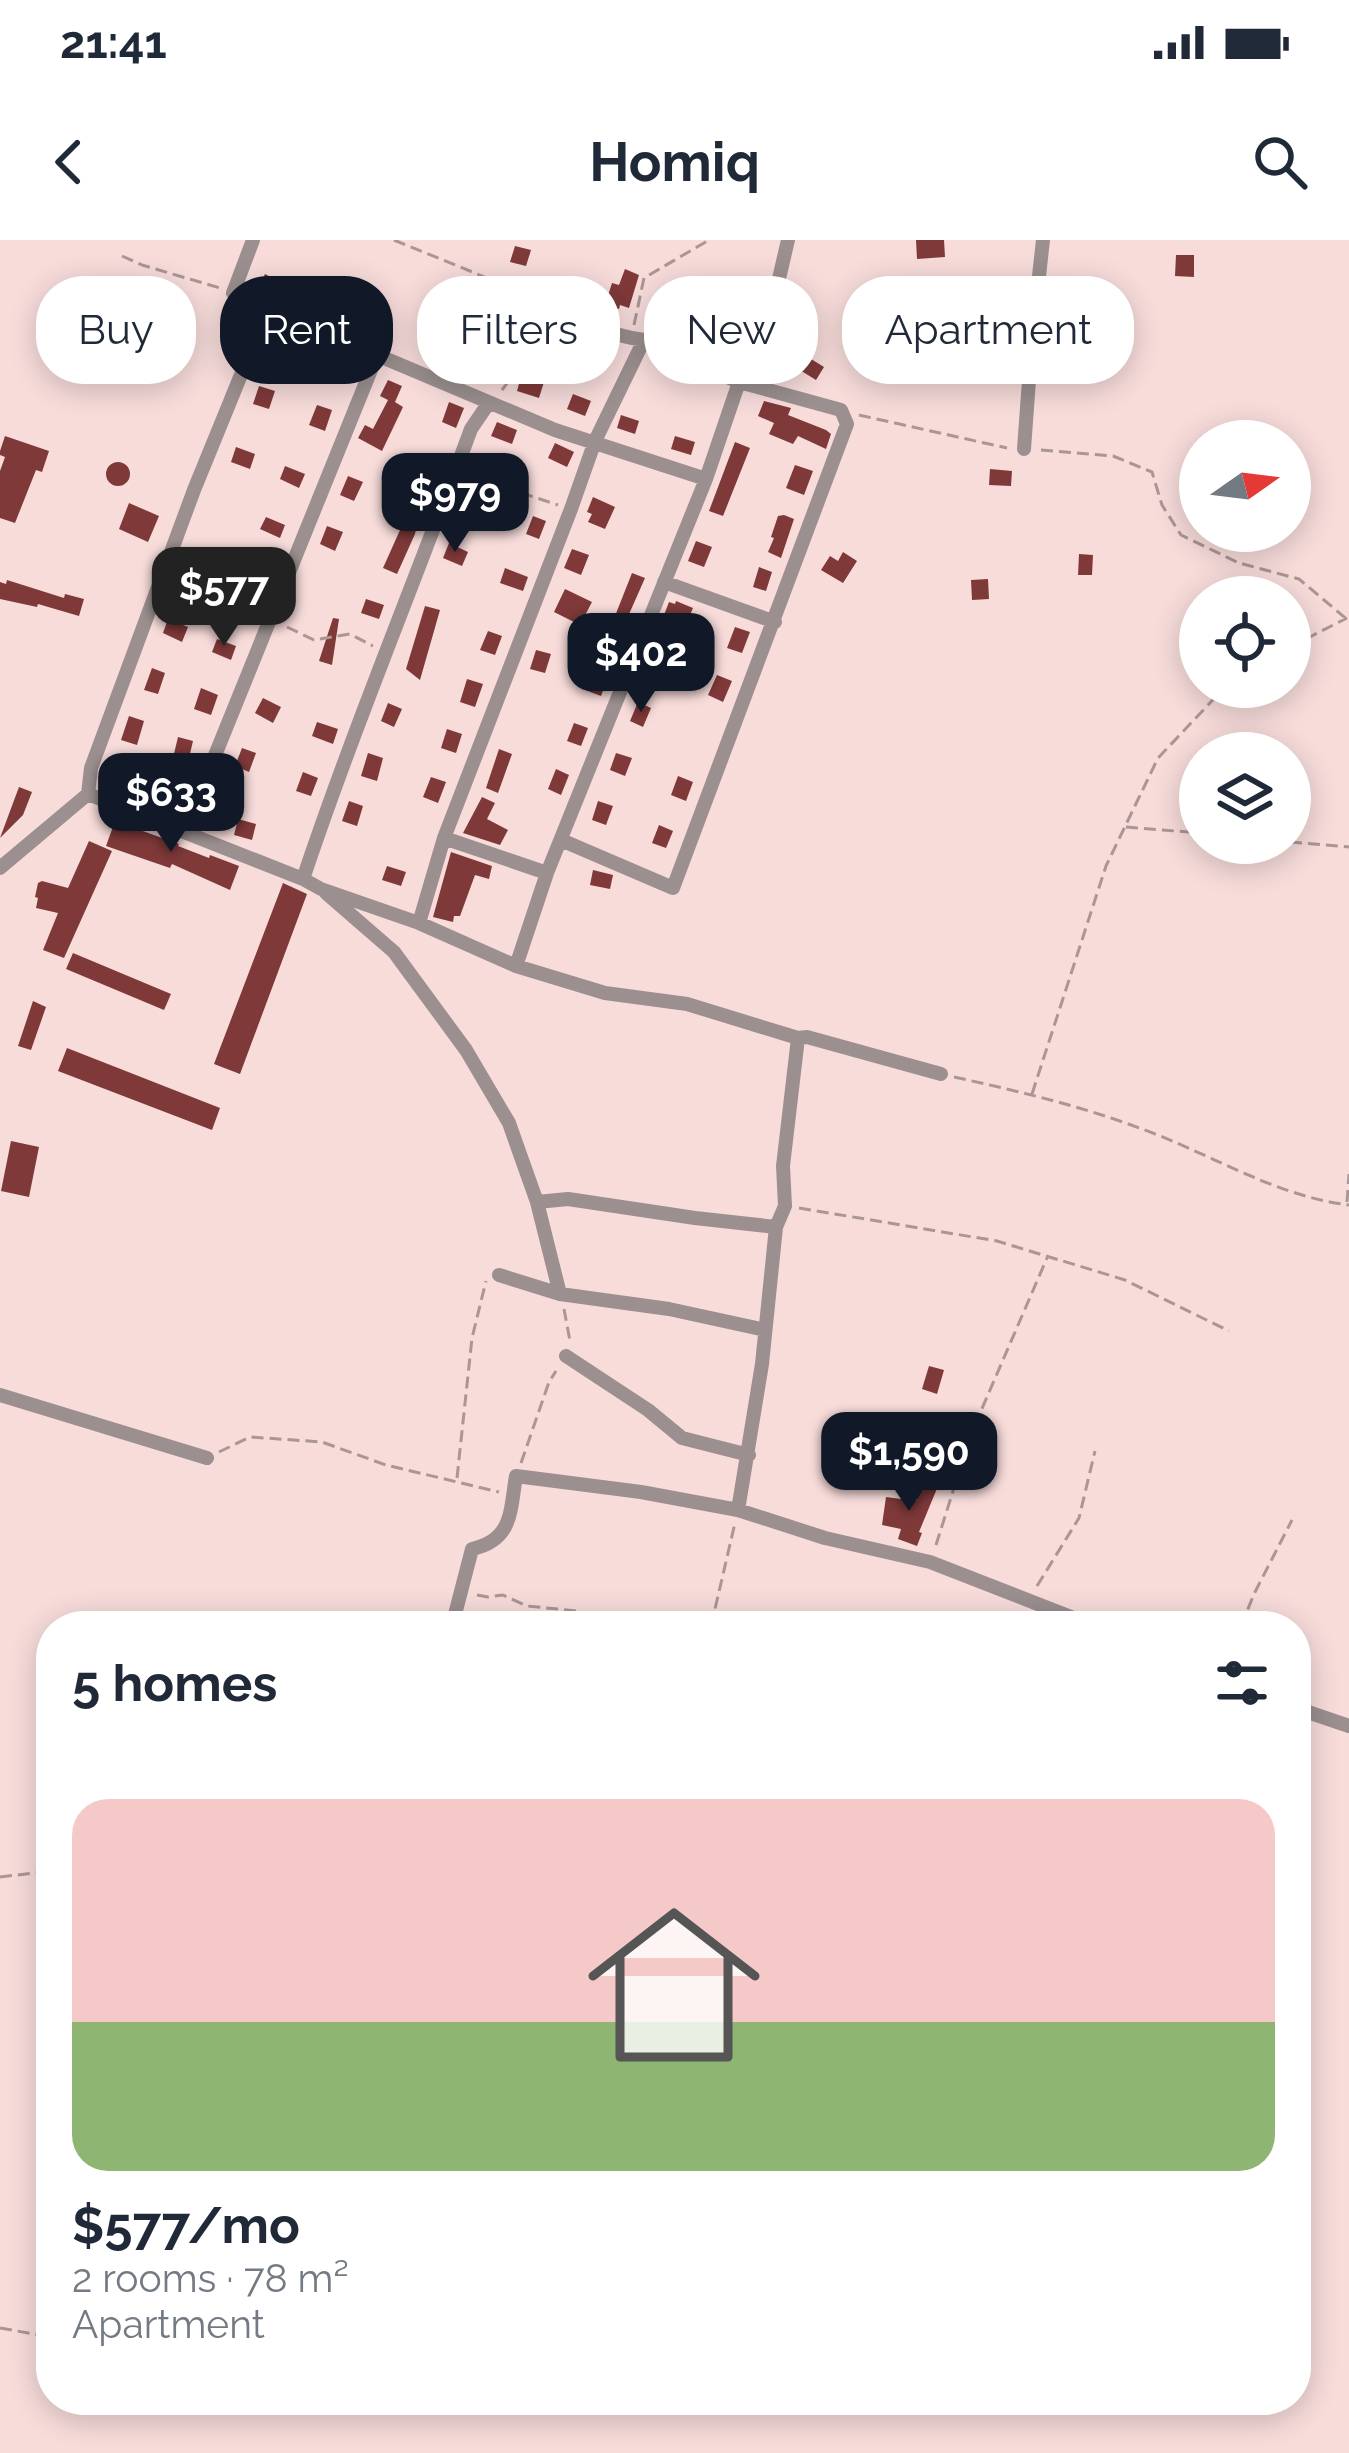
<!DOCTYPE html>
<meta charset="utf-8">
<style>
:root{--surface:#fff;--page:#f6f6f7;--text:#1f2937;--muted:#747a83;--accent:#111827}
body{margin:0;font-family:Raleway,sans-serif;background:var(--page);color:var(--text);height:100vh;display:flex;flex-direction:column;font-size:45px;white-space:nowrap}
*{box-sizing:border-box;margin:0}
p{font-size:39px;color:var(--muted)}
.icon{flex:none;width:66px;height:66px;fill:none;stroke:currentColor;stroke-width:2;stroke-linecap:round;stroke-linejoin:round}
.map{position:relative;flex:1;overflow:hidden}
.panel{position:absolute;left:36px;top:1371px;width:1275px;height:804px;display:flex;flex-direction:column;background:var(--surface);border-radius:48px;box-shadow:0 6px 30px #0003}
.panel>*{flex:none}
.top-card{position:absolute;left:36px;top:36px;width:1278px;height:108px;display:flex;gap:24px}
.needle{width:78px;rotate:76deg}
.buttons{position:absolute;left:1179px;top:180px;display:grid;gap:24px}
.buttons a{display:grid;place-items:center;width:132px;height:132px;border-radius:50%;background:var(--surface);box-shadow:0 6px 30px #0003;font-size:60px}
.price{position:absolute;translate:-50% -102px;padding:0 27px;border-radius:24px;background:var(--accent);color:#fff;font-size:39px;line-height:78px;filter:drop-shadow(0 3px 6px #0008)}
.price::after{content:'';position:absolute;left:50%;top:72px;width:36px;height:27px;margin-left:-18px;background:inherit;clip-path:polygon(0 0,100% 0,50% 100%)}
.price.on{background:#222;color:#fff}
ul{padding:0;list-style:none}
li{display:grid;align-content:center;gap:24px;height:636px;padding:0 36px}
li span{display:grid;place-items:center;height:372px;border-radius:36px;color:#555}
li>.icon{margin-inline-start:auto}
span .icon{width:216px;height:216px;fill:#fffc;stroke-width:1}
li b{font-size:51px}
h2{display:flex;justify-content:space-between;align-items:center;height:144px;padding:0 36px;font-size:51px}
.chip{padding:0 42px;border-radius:48px;background:var(--surface);box-shadow:0 6px 30px #0003;font-size:42px;line-height:108px}
.chip.on{background:var(--accent);color:#fff}
.status{display:flex;justify-content:space-between;align-items:center;height:84px;padding:0 60px;background:var(--surface);direction:ltr}
.status svg{height:33px;fill:currentColor}
header{display:flex;justify-content:space-between;align-items:center;height:156px;padding:0 36px;background:var(--surface);font-size:54px;font-weight:700}
.map>svg:first-child{display:block}
</style>
<div class="status"><b>21:41</b><svg viewBox="0 0 49 12"><path d="M0 12V9h3v3zM5 12V6h3v6zM10 12V3h3v9zM15 12V0h3v12zM26 1h20v11H26zM47 4h2v5h-2z"/></svg></div>
<header><svg class="icon" aria-label="back" viewBox="0 0 24 24"><path d="M15 5l-7 7 7 7"/></svg>Homiq<svg class="icon" aria-label="search" viewBox="0 0 24 24"><circle cx="10" cy="10" r="6"/><path d="M15 15l6 6"/></svg></header>
<div class="map">
<svg width="1349" height="2213" viewBox="0 0 1349 2213">
<rect width="100%" height="100%" fill="#f7dcda"/>
<path fill="#7f3939" d="M916,0H944L945,17L917,19Z
M515,6L531,10L526,26L510,22Z
M1176,15H1194V37L1175,36Z
M625,29L639,35L629,68L620,65L619,69L605,65L612,43L619,45Z
M265,34L283,43L278,55L259,46Z
M494,54L516,61L512,74L491,67Z
M986,67L1010,71L1008,87L984,83Z
M363,74L380,80L376,94L358,88Z
M778,92L793,102L790,106L824,127L816,140L795,127L793,133L776,127L767,137Z
M280,96L294,102L286,121L272,115Z
M907,99H924L923,142L907,141Z
M333,118L348,123L342,142L326,137Z
M474,118L494,124L490,137L470,131Z
M521,136L544,142L539,158L517,151Z
M388,140L402,146L395,162L403,167L382,211L358,198L365,185L373,189L388,160L380,156Z
M259,146L275,151L269,169L253,164Z
M573,154L591,161L585,176L567,169Z
M764,161L791,168L788,175L826,190L831,194L826,209L798,196L793,204L769,194L774,183L758,176Z
M449,162L464,168L456,188L442,182Z
M317,165L332,170L325,191L309,185Z
M621,175L639,181L635,194L617,188Z
M497,182L517,190L512,204L491,196Z
M5,196L49,211L42,232L36,230L15,283L0,278V231L5,217L0,215V211Z
M675,196L695,202L691,215L671,209Z
M735,202L750,208L723,276L709,271Z
M555,203L574,212L567,227L548,218Z
M236,207L255,214L250,229L231,222Z
M420,222L443,233L436,251L426,247L415,294L397,334L383,328L400,290L398,289L411,242Z
M106 234a12 12 0 1 1 24 0a12 12 0 1 1-24 0Z
M795,225L813,231L804,255L786,248Z
M285,226L305,234L299,248L280,239Z
M990,229L1012,231L1011,246L989,245Z
M348,236L363,242L354,261L340,255Z
M468,248L494,258L484,282L466,275L470,263L464,260Z
M593,257L615,267L605,289L588,282L592,274L587,272Z
M129,263L159,276L148,302L119,289Z
M784,275L794,279L781,318L768,312L774,298L771,297L778,276Z
M533,276L546,281L539,299L526,294Z
M266,277L285,285L280,298L260,289Z
M327,286L343,292L335,311L320,304Z
M696,301L712,307L704,327L688,321Z
M449,303L468,312L462,326L443,318Z
M572,309L589,315L581,335L564,328Z
M843,312L857,321L843,343L821,330L830,316L838,321Z
M1079,314L1093,315L1092,335H1078Z
M182,315L210,325L205,339L177,328Z
M759,327L772,332L766,351L753,347Z
M505,328L528,337L523,351L500,343Z
M632,333L645,338L626,381L615,376Z
M241,338L259,345L254,358L236,351Z
M988,339L989,359L972,360L971,340Z
M7,340L64,358L65,354L84,359L79,376L38,364L37,367L0,359V342L6,344Z
M565,349L592,362L580,385L554,372Z
M366,359L384,365L379,379L361,373Z
M676,361L693,368L682,394L678,393L672,408L654,401L669,362L675,364Z
M425,366L440,370L420,440L406,429Z
M333,378L339,379L332,425L319,421Z
M168,379L188,387L182,402L163,393Z
M613,382L625,387L617,406L605,401Z
M735,387L750,392L742,413L727,408Z
M488,391L502,396L495,415L480,410Z
M217,399L236,406L231,420L212,412Z
M536,410L551,414L545,433L530,429Z
M152,428L165,433L158,454L144,450Z
M591,434L607,440L601,456L585,450Z
M717,435L732,441L723,462L708,455Z
M467,439L483,444L475,467L460,462Z
M201,448L218,455L211,475L194,469Z
M263,458L281,467L273,483L255,473Z
M638,462L651,468L643,487L630,481Z
M388,463L402,469L394,487L381,481Z
M129,476L144,481L137,505L121,500Z
M317,482L338,489L333,504L312,496Z
M574,483L588,488L581,506L567,501Z
M447,489L462,494L456,513L441,508Z
M178,497L193,501L188,522L173,518Z
M242,508L256,513L249,532L235,526Z
M499,509L512,514L498,553L486,548Z
M368,513L383,518L377,541L361,536Z
M616,513L632,518L625,536L610,530Z
M556,529L569,535L561,555L548,549Z
M303,532L318,538L311,556L296,551Z
M678,536L693,542L686,561L671,555Z
M431,537L446,542L438,563L423,557Z
M19,547L32,552L23,575L0,598Z
M220,556L236,562L230,581L214,575Z
M482,557L495,563L487,579L508,590L500,605L463,593Z
M349,561L363,566L357,586L342,581Z
M598,561L613,566L606,585L592,580Z
M238,579L256,584L252,600L234,595Z
M115,581L179,604L178,606L209,618L210,615L239,626L230,650L172,624L170,628L106,606Z
M659,585L673,591L666,608L652,603Z
M89,601L112,611L64,718L43,710L58,673L36,668L38,658L35,657L38,643L42,641L68,648Z
M451,612L492,626L489,639L475,635L460,676H454L453,682L433,677Z
M387,626L406,632L401,646L382,640Z
M593,630L613,635L610,649L590,645Z
M283,643L307,654L240,834L214,824Z
M73,713L171,754L164,770L66,729Z
M33,761L46,767L31,810L18,806Z
M67,808L220,868L212,890L58,831Z
M11,901L39,907L29,957L1,951Z
M929,1126L944,1130L937,1154L922,1149Z
M924,1240L938,1246L919,1292L922,1293L917,1306L898,1299L901,1289L882,1285L886,1257L916,1261Z"/>
<g fill="none" stroke-linecap="round" stroke-linejoin="round">
<path stroke="#aa9694" stroke-width="3" stroke-dasharray="12 6" stroke-linecap="butt" d="M394,0L536,58
M122,16L142,25L220,48
M634,85L644,38L709,0
M502,150L529,114L541,75
M859,175L1007,208
M1041,210L1113,216L1152,232L1162,265L1181,295L1239,323L1299,339L1349,381
M470,236L558,265
M287,387L314,400L350,394L373,406
M1290,407L1347,378
M1126,587L1200,593
M1290,602L1349,607
M954,837C1018,851 1081,866 1142,889C1211,914 1275,956 1349,965
M1032,854L1106,626L1158,518L1225,447
M1347,962L1349,934
M799,968L997,1001L1125,1040L1229,1091
M564,1069L570,1101
M219,1212L250,1197L322,1202L386,1225L499,1252
M521,1223L549,1142L556,1131
M457,1238L472,1098L486,1041
M936,1305L971,1194L1047,1018
M1037,1346L1079,1278L1095,1211
M477,1355L488,1357L503,1355L527,1366L577,1371L632,1386
M711,1386L735,1283
M1241,1386L1254,1354L1292,1280
M0,1637L51,1631
M0,2088L51,2097"/>
<path stroke="#9b8f8f" stroke-width="14" d="M253,0L233,53L265,76L377,115L555,190L706,239
M552,64C580,81 611,96 644,100L739,142L841,170L847,184L673,648L561,600
M265,76L194,250L91,528L88,554L303,639L321,649L419,683L516,726L605,753L687,764L798,798L807,797L941,834
M1024,209L1032,99L1043,0
M664,342L775,382
M184,592L377,115
M444,598L547,633
M0,628L88,554
M303,639C354,487 416,339 471,189L488,164
M326,653L394,712L466,810L509,883L537,962L560,1054
M419,683L444,598L571,269L595,201L644,100
M516,726L547,633L706,239L739,142L771,73L788,0
M537,962L568,959L695,978L776,987
M499,1035L560,1054L669,1069L765,1090
M566,1116L648,1170L682,1198L749,1215
M0,1155L207,1218
M738,1270L762,1124L776,987L785,966L783,926L798,798
M452,1386L472,1309C513,1300 510,1271 516,1236L641,1252L738,1270L825,1298L930,1322L1094,1386
M1296,1468L1349,1486"/>
</g>
</svg>
<div class="buttons">
<a><svg class="needle" viewBox="-14 -14 28 28"><path d="M0-13l5 13h-10z" fill="#e53935"/><path d="M0 13l5-13h-10z" fill="#747a83"/></svg></a>
<a><svg class="icon" aria-label="locate" viewBox="0 0 24 24"><circle cx="12" cy="12" r="6"/><path d="M12 2v4M12 18v4M2 12h4M18 12h4"/></svg></a>
<a><svg class="icon" aria-label="layers" viewBox="0 0 24 24"><path d="M12 4l9 5-9 5-9-5zM3 14l9 5 9-5"/></svg></a>
</div>
<b class="price" style="left:455px;top:315px">$979</b>
<b class="price on" style="left:224px;top:409px">$577</b>
<b class="price" style="left:641px;top:475px">$402</b>
<b class="price" style="left:171px;top:615px">$633</b>
<b class="price" style="left:909px;top:1274px">$1,590</b>
<div class="top-card">
<a class="chip">Buy</a>
<a class="chip on">Rent</a>
<a class="chip">Filters</a>
<a class="chip">New</a>
<a class="chip">Apartment</a>
</div>
<section class="panel">
<h2>5 homes<svg class="icon" aria-label="filters" viewBox="0 0 24 24"><path d="M4 7h16M4 17h16"/><circle cx="9" cy="7" r="2"/><circle cx="15" cy="17" r="2"/></svg></h2>
<ul>
<li><span style="background:linear-gradient(#f6c9c9 60%,#8fb573 0)"><svg class="icon" aria-label="home" viewBox="0 0 24 24"><path d="M3 11l9-7 9 7M6 9v11h12V9"/></svg></span><div><b>$577/mo</b><p>2 rooms · 78 m²</p><p>Apartment</p></div></li>
</ul>
</section>
</div>
